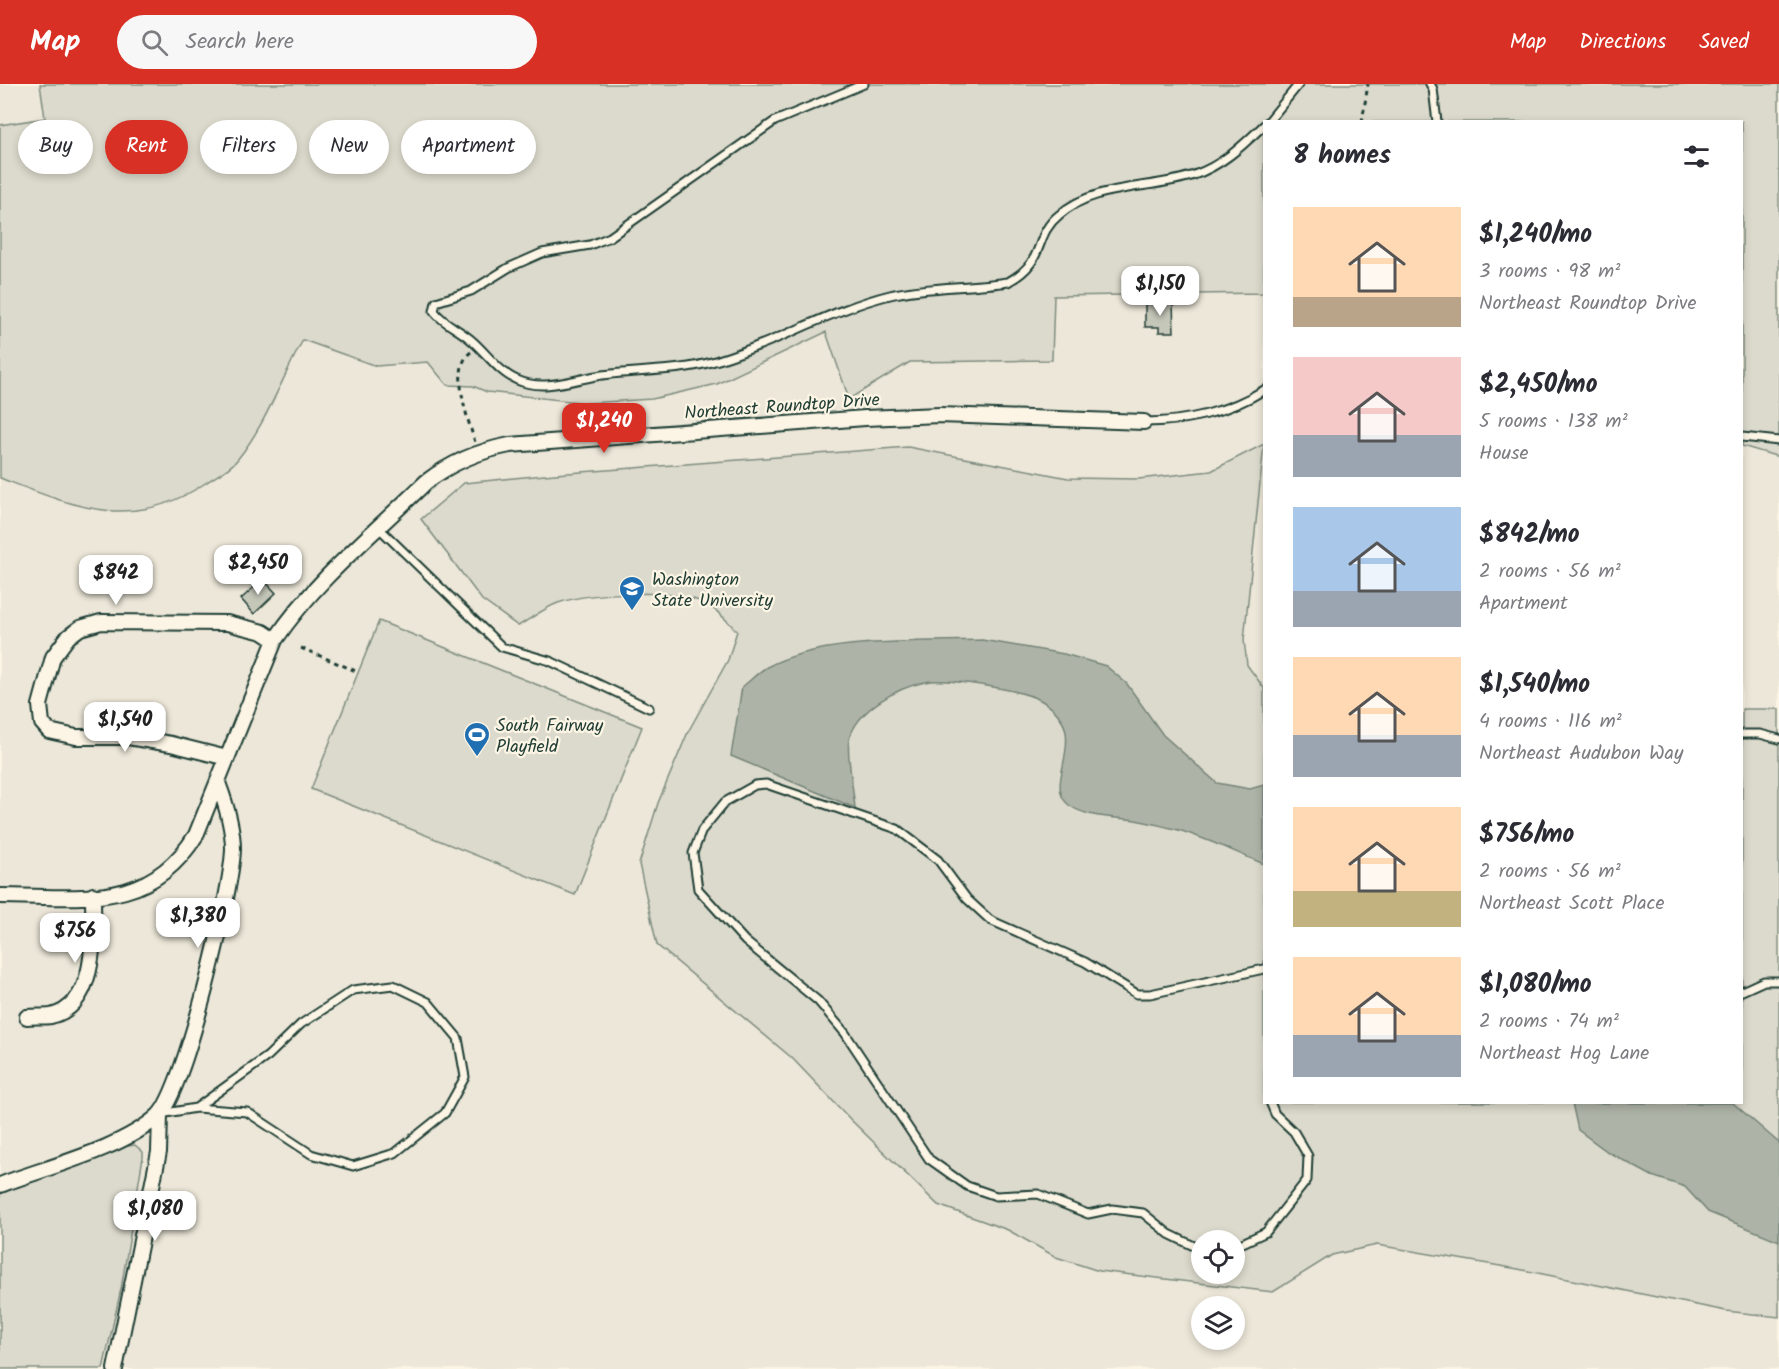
<!DOCTYPE html>
<meta charset="utf-8">
<style>
:root{--surface:#fff;--page:#f7f7f7;--text:#2b2b33;--muted:#7c7c81;--accent:#d93025}
body{margin:0;font-family:Kalam,sans-serif;background:var(--page);color:var(--text);height:100vh;display:flex;flex-direction:column;font-size:22px;white-space:nowrap}
*{box-sizing:border-box;margin:0}
p{font-size:20px;color:var(--muted)}
.icon{flex:none;width:33px;height:33px;fill:none;stroke:currentColor;stroke-width:2;stroke-linecap:round;stroke-linejoin:round}
.map{position:relative;flex:1;overflow:hidden}
.details{position:absolute;left:1263px;top:36px;width:480px;height:984px;display:flex;flex-direction:column;background:var(--surface);border-radius:0px;box-shadow:0 3px 9px #0003}
.details>*{flex:none}
.banner{position:absolute;left:18px;top:36px;width:570px;height:54px;display:flex;gap:12px}
.fabs{position:absolute;left:1191px;top:1146px;display:grid;gap:12px}
.fabs a{display:grid;place-items:center;width:54px;height:54px;border-radius:50%;background:var(--surface);box-shadow:0 3px 9px #0003;font-size:30px}
.price{position:absolute;translate:-50% -51px;padding:0 14px;border-radius:12px;background:#fff;color:#222;font-size:20px;line-height:39px;filter:drop-shadow(0 2px 3px #0008)}
.price::after{content:'';position:absolute;left:50%;top:36px;width:18px;height:14px;margin-left:-9px;background:inherit;clip-path:polygon(0 0,100% 0,50% 100%)}
.price.on{background:var(--accent);color:#fff}
ul{padding:0;list-style:none}
li{display:flex;align-items:center;gap:18px;height:150px;padding:0 30px}
li span{display:grid;place-items:center;flex:none;width:168px;height:120px;border-radius:0px;color:#555}
li>.icon{margin-inline-start:auto}
span .icon{width:72px;height:72px;fill:#fffc;stroke-width:1}
li b{font-size:26px}
h2{display:flex;justify-content:space-between;align-items:center;height:72px;padding:0 30px;font-size:26px}
.tag{padding:0 21px;border-radius:27px;background:var(--surface);box-shadow:0 3px 9px #0003;font-size:21px;line-height:54px}
.tag.on{background:var(--accent);color:#fff}
header{display:flex;align-items:center;gap:36px;box-sizing:border-box;height:84px;padding:0 30px;background:var(--accent);color:#fff}
header strong{font-size:28px}
nav{display:flex;gap:33px;margin-inline-start:auto;font-size:21px}
.search{width:420px;height:54px;background:var(--page);display:flex;align-items:center;gap:15px;box-sizing:border-box;padding:0 21px;border-radius:33px;color:var(--muted);font-size:22px}
.map>svg:first-child{display:block}
</style>
<header>
<strong>Map</strong>
<div class="search"><svg class="icon" aria-label="search" viewBox="0 0 24 24"><circle cx="10" cy="10" r="6"/><path d="M15 15l6 6"/></svg>Search here</div>
<nav><a>Map</a><a>Directions</a><a>Saved</a></nav>
</header>
<div class="map">
<svg width="1779" height="1285" viewBox="0 0 1779 1285">
<rect width="100%" height="100%" fill="#fcf5e5"/>
<filter id="ink" filterUnits="userSpaceOnUse"><feTurbulence type="fractalNoise" baseFrequency=".0167" numOctaves="2"/><feDisplacementMap in="SourceGraphic" scale="12" xChannelSelector="R" yChannelSelector="G"/><feConvolveMatrix kernelMatrix="1 2 1 2 8 2 1 2 1" color-interpolation-filters="sRGB"/></filter>
<g filter="url(#ink)">
<path fill="#ece7d8" fill-rule="evenodd" d="M0,0H1779V1285H0ZM1264,38H1742V1018H1264ZM1202,1156H1234V1190H1202ZM1202,1222H1234V1256H1202Z"/>
<path fill="#dcdacc" stroke="#7e8c80" stroke-width="1.5" fill-rule="evenodd" d="M40,0H1779V373L1742,362V38H1264V209L1054,212L1052,276L910,278L849,315L826,248L717,300L652,315L588,319L487,308L473,302L447,301L428,278L376,282L303,256C281,296 266,340 237,376C229,386 214,393 204,400C131,449 73,422 0,394V41L45,34Z
M1264,360L1244,556L1247,581L1264,604V1018H1742V625H1779V1233L1726,1227L1518,1185L1377,1161L1332,1171L1273,1208L1099,1187L1056,1173L1008,1146L938,1121L851,1036L792,974L657,861L639,780L658,719L688,648L728,576L737,547C728,538 718,526 706,520C675,504 590,508 558,519C544,524 531,535 518,542L482,516L421,435L464,399L555,390L908,363L1068,394L1138,395L1211,387ZM1202,1156H1234V1190H1202Z
M379,537L642,643L575,811L311,705Z
M135,1061L143,1068V1073L121,1205L103,1285H0V1110L121,1063Z"/>
<path fill="#aeb3a7" stroke="#758479" stroke-width="1.5" d="M982,556L1064,570L1106,582L1127,600L1163,651L1217,699L1250,705L1264,701V780C1235,768 1206,754 1175,745C1162,742 1148,738 1135,736C1115,733 1086,734 1069,721C1040,699 1096,649 1042,617C1024,606 945,593 925,598C897,604 857,625 849,656C846,667 854,710 855,724L731,672L742,603C750,597 758,588 767,583C822,553 920,558 982,556Z
M1572,1019H1733L1779,1059V1157L1708,1128L1685,1103L1652,1092L1608,1068L1578,1046Z"/>
<path fill="#c5c7b9" stroke="#1f3d34" stroke-width="1.5" d="M1173,219L1174,248H1159V243H1145V220Z
M263,495L276,509L254,530L241,515Z"/>
<g fill="none" stroke-linecap="round" stroke-linejoin="round">
<defs>
<path id="service" d="M864,0L775,37L610,153L590,161L542,169L508,184L471,207L436,218L434,227C444,240 457,244 470,255C486,268 498,288 517,296C544,308 575,295 602,291C640,286 679,288 715,277C775,260 829,226 890,211C928,202 969,204 1008,198C1048,176 1032,153 1059,131C1095,99 1151,106 1194,91C1223,81 1243,61 1264,41
M1430,0L1433,5L1437,38
M1268,38L1299,0
M1144,338C1185,338 1229,328 1264,306
M1742,353L1779,357
M379,444L502,563L550,577L649,624
M1742,650H1760L1779,655
M1742,907L1764,897H1779
M160,1030L196,1024L247,1028L311,1070L353,1082L395,1069L445,1029L465,993L458,954L428,918L393,901L353,906L301,940L268,972L196,1024
M1234,1163L1266,1148L1307,1096L1308,1072L1294,1048L1275,1030L1270,1018
M1202,1166L1169,1150L1143,1129L1112,1125L1088,1130L1038,1110L996,1112L967,1102L929,1075L845,949L818,917L745,857L698,805L693,769L702,746L725,718L755,701L766,700L897,745L938,776L967,815L990,836L1085,878L1137,910H1150L1264,885"/>
<path id="minor" d="M227,674L171,660L128,653H76L49,647L42,639L40,621L53,573L68,553L80,544L101,538L227,539L263,548L275,556
M0,812C79,812 149,828 196,751L275,556C315,496 375,448 426,398C452,378 478,367 510,361L865,334L940,331L1144,338
M27,933C34,932 43,933 51,932C99,921 93,847 93,811
M0,1101C47,1083 122,1065 158,1032C185,1006 232,807 233,765C233,742 226,720 218,699
M115,1285L159,1068L160,1030"/>
</defs>
<use href="#service" stroke="#1f3d34" stroke-width="11"/>
<use href="#minor" stroke="#1f3d34" stroke-width="18"/>
<path stroke="#1f3d34" stroke-width="3" stroke-dasharray="4.5 4.5" stroke-linecap="butt" d="M1362,38L1368,0
M471,268C449,284 468,336 475,358
M301,564L358,588"/>
<use href="#service" stroke="#fcf5e5" stroke-width="7"/>
<use href="#minor" stroke="#fcf5e5" stroke-width="14"/>
</g>
</g>
<defs>
<symbol id="university-pin" viewBox="-11 -11 22 30"><path d="M0 17L-7.5 6A9.5 9.5 0 1 1 7.5 6Z" fill="#1f6fb2" stroke="#fcf5e5"/><path d="M0-5L7-2L0 1L-7-2ZM-4 1L0 2.5L4 1V4Q0 6-4 4Z" fill="#fff"/></symbol>
<symbol id="stadium-pin" viewBox="-11 -11 22 30"><path d="M0 17L-7.5 6A9.5 9.5 0 1 1 7.5 6Z" fill="#1f6fb2" stroke="#fcf5e5"/><path d="M0-5a6.5 5 0 1 0 0 10a6.5 5 0 1 0 0-10ZM-3.5-1.8h7v3.6h-7Z" fill="#fff"/></symbol>
</defs>
<g fill-rule="evenodd">
<use href="#university-pin" x="617" y="490" width="30" height="40"/>
<use href="#stadium-pin" x="462" y="636" width="30" height="40"/>
</g>
<g text-anchor="middle" stroke-width="4.5" stroke-linejoin="round" paint-order="stroke">
<g font-size="18" fill="#1f3d34" stroke="#fcf5e5">
<text transform="translate(782 322) rotate(-4)" y="6">Northeast Roundtop Drive</text>
</g>
<g font-size="18" fill="#1f3d34" stroke="#fcf5e5" text-anchor="start">
<text x="652" y="501">Washington<tspan x="652" dy="21">State University</tspan></text>
<text x="496" y="647">South Fairway<tspan x="496" dy="21">Playfield</tspan></text>
</g>
</g>
</svg>
<div class="fabs">
<a><svg class="icon" aria-label="locate" viewBox="0 0 24 24"><circle cx="12" cy="12" r="6"/><path d="M12 2v4M12 18v4M2 12h4M18 12h4"/></svg></a>
<a><svg class="icon" aria-label="layers" viewBox="0 0 24 24"><path d="M12 4l9 5-9 5-9-5zM3 14l9 5 9-5"/></svg></a>
</div>
<b class="price" style="left:1160px;top:233px">$1,150</b>
<b class="price on" style="left:604px;top:370px">$1,240</b>
<b class="price" style="left:258px;top:512px">$2,450</b>
<b class="price" style="left:116px;top:522px">$842</b>
<b class="price" style="left:125px;top:669px">$1,540</b>
<b class="price" style="left:198px;top:865px">$1,380</b>
<b class="price" style="left:75px;top:880px">$756</b>
<b class="price" style="left:155px;top:1158px">$1,080</b>
<div class="banner">
<a class="tag">Buy</a>
<a class="tag on">Rent</a>
<a class="tag">Filters</a>
<a class="tag">New</a>
<a class="tag">Apartment</a>
</div>
<section class="details">
<h2>8 homes<svg class="icon" aria-label="filters" viewBox="0 0 24 24"><path d="M4 7h16M4 17h16"/><circle cx="9" cy="7" r="2"/><circle cx="15" cy="17" r="2"/></svg></h2>
<ul>
<li><span style="background:linear-gradient(#ffd9b3 75%,#b9a48a 0)"><svg class="icon" aria-label="home" viewBox="0 0 24 24"><path d="M3 11l9-7 9 7M6 9v11h12V9"/></svg></span><div><b>$1,240/mo</b><p>3 rooms · 98 m²</p><p>Northeast Roundtop Drive</p></div></li>
<li><span style="background:linear-gradient(#f6c9c9 65%,#9aa5b1 0)"><svg class="icon" aria-label="home" viewBox="0 0 24 24"><path d="M3 11l9-7 9 7M6 9v11h12V9"/></svg></span><div><b>$2,450/mo</b><p>5 rooms · 138 m²</p><p>House</p></div></li>
<li><span style="background:linear-gradient(#a9c7e8 70%,#9aa5b1 0)"><svg class="icon" aria-label="home" viewBox="0 0 24 24"><path d="M3 11l9-7 9 7M6 9v11h12V9"/></svg></span><div><b>$842/mo</b><p>2 rooms · 56 m²</p><p>Apartment</p></div></li>
<li><span style="background:linear-gradient(#ffd9b3 65%,#9aa5b1 0)"><svg class="icon" aria-label="home" viewBox="0 0 24 24"><path d="M3 11l9-7 9 7M6 9v11h12V9"/></svg></span><div><b>$1,540/mo</b><p>4 rooms · 116 m²</p><p>Northeast Audubon Way</p></div></li>
<li><span style="background:linear-gradient(#ffd9b3 70%,#c2b280 0)"><svg class="icon" aria-label="home" viewBox="0 0 24 24"><path d="M3 11l9-7 9 7M6 9v11h12V9"/></svg></span><div><b>$756/mo</b><p>2 rooms · 56 m²</p><p>Northeast Scott Place</p></div></li>
<li><span style="background:linear-gradient(#ffd9b3 65%,#9aa5b1 0)"><svg class="icon" aria-label="home" viewBox="0 0 24 24"><path d="M3 11l9-7 9 7M6 9v11h12V9"/></svg></span><div><b>$1,080/mo</b><p>2 rooms · 74 m²</p><p>Northeast Hog Lane</p></div></li>
</ul>
</section>
</div>
